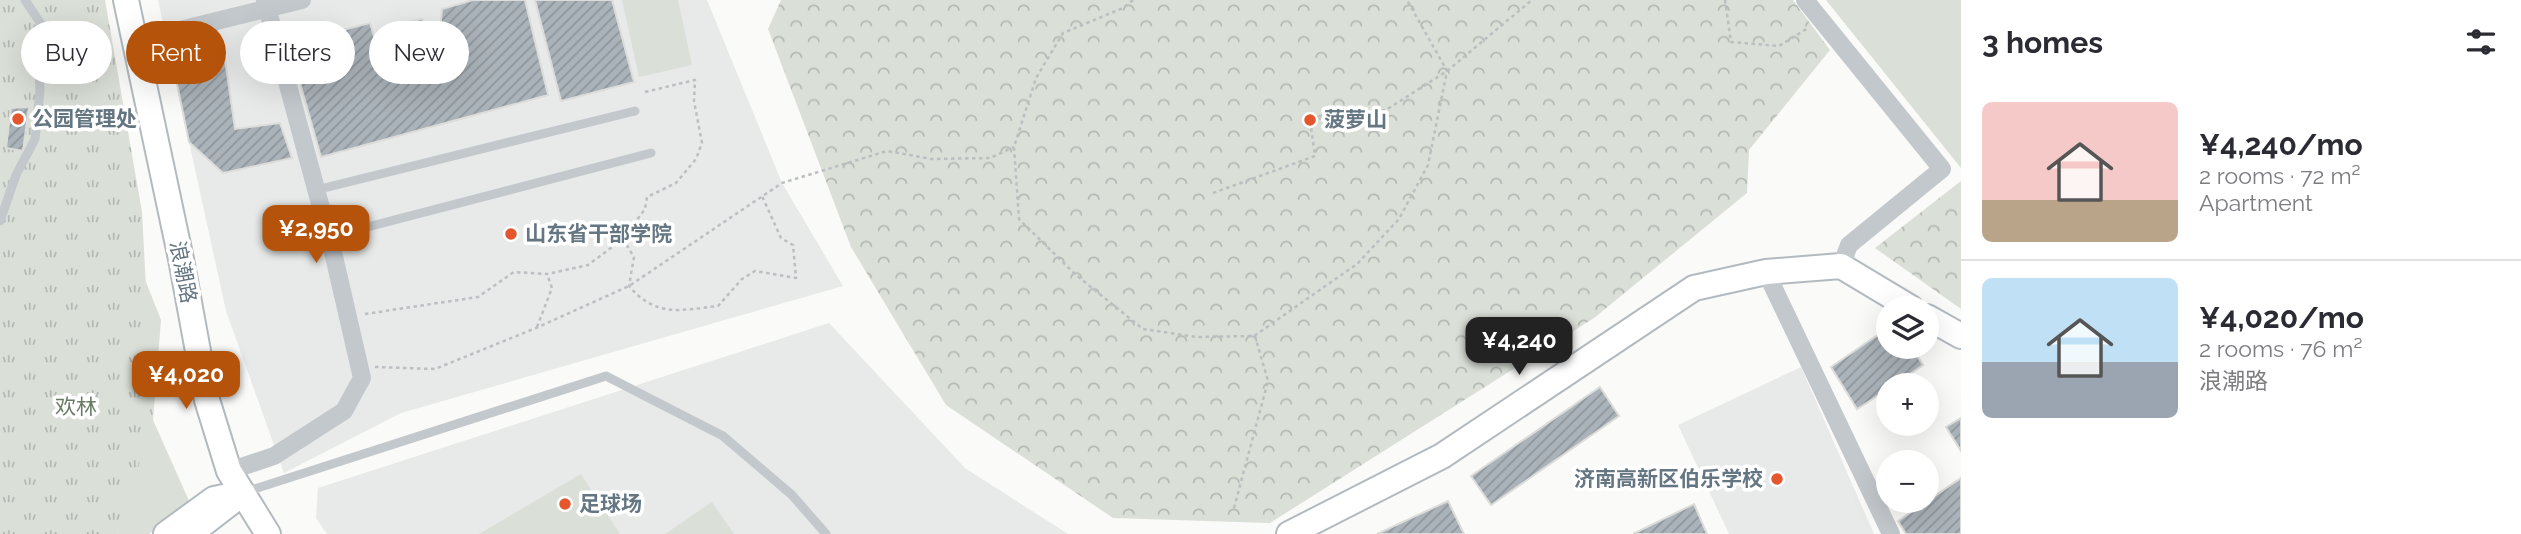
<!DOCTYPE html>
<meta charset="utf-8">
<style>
:root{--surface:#fff;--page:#f2f2f3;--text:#2b2b33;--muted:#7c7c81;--line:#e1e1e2;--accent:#b45309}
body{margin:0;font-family:Raleway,"Noto Sans SC",sans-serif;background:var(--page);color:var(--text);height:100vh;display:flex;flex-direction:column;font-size:26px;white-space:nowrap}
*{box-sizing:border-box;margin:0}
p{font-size:23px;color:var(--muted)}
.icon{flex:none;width:38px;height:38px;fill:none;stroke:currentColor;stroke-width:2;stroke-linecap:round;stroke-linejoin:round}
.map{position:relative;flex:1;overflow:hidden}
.panel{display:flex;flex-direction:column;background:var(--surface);width:560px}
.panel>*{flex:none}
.guide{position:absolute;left:21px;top:21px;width:665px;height:63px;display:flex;gap:14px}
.fabs{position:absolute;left:1876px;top:296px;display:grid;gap:14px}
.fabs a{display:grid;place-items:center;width:63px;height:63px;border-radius:50%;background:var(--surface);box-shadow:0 7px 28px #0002;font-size:35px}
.price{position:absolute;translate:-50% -60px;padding:0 16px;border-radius:14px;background:var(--accent);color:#fff;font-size:23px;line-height:46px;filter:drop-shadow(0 2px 4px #0008)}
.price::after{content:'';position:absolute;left:50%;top:42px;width:21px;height:16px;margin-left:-10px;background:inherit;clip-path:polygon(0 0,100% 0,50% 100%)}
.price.active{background:#222;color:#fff}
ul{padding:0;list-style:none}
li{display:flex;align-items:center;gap:21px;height:175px;padding:0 21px}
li+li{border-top:2px solid var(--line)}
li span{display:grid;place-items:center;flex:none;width:196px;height:140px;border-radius:10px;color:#555}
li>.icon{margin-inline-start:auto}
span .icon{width:84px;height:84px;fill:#fffc;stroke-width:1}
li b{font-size:30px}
h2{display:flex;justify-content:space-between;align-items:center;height:84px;padding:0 21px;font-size:30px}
.pill{padding:0 24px;border-radius:32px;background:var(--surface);box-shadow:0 7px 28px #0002;font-size:24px;line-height:63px}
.pill.active{background:var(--accent);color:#fff}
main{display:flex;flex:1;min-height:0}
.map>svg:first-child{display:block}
</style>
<main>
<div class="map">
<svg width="1961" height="534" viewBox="0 0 1961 534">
<defs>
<pattern id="forest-crowns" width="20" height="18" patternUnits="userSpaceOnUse" patternTransform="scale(1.75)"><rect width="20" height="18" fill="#dadfd7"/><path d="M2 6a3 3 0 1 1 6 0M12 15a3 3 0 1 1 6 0" fill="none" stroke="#b4b9b4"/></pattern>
<pattern id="park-tufts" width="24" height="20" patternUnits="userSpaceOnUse" patternTransform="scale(1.75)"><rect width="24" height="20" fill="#dadfd7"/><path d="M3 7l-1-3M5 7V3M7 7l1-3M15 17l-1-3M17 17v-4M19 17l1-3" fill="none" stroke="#b4b9b4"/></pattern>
<pattern id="building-hatch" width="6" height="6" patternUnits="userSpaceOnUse" patternTransform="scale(1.75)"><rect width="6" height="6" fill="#aab3b9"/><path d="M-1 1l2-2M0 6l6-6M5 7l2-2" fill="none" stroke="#8e969c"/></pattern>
</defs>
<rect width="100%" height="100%" fill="#fafaf8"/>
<path fill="#e8e9e9" d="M158,0H707L782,183L843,286L401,413L284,473L226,311Z
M829,323L965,468L1068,534H327L316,518L318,488Z
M1801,367L1874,534H1729L1678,425Z"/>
<path fill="#dadfd7" d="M622,0H678L692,65L639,77Z
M1826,0H1961V168Z
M146,282L161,320L153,420L190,503L149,534H117L129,491Z
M581,474L620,534H479Z
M712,502L734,534H665Z"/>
<path fill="url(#forest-crowns)" d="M781,0H1793L1830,50L1749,150L1747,193L1594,318L1270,523L1113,518L946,405L851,247L768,29Z
M1961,181V309L1875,248Z"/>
<path fill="url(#park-tufts)" d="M0,0H105L142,212L153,420L117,534H0Z"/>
<path fill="url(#building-hatch)" stroke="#dcdcda" stroke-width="2" d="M473,0H525L548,95L321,157L289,44L370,23L375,40L387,38L385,27L422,19L428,29L440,30L442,9Z
M535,0H612L634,82L561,101Z
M225,59L235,129L280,123L292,158L223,173L189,142L175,74Z
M29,107L23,151L6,148L11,108Z
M1888,328V346H1911L1923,365L1894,385H1888V389L1857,409L1831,367Z
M1600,387L1619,416L1491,505L1471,476Z
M1961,418V451L1946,427Z
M1961,478V534H1906L1898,521Z
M1448,501L1464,534H1377Z
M1694,504L1707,534H1633Z"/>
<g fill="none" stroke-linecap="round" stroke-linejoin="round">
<defs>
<path id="secondary" d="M126,0L181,259L207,400L229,471L268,534
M1927,317L1961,336
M166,534L214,499L243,493L190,534
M1289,534L1442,456L1694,288L1766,272L1841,266L1911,308"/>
</defs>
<use href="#secondary" stroke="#b3babf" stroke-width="28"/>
<path stroke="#bbbfc2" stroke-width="2.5" stroke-dasharray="3.5 3.5" stroke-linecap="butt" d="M1133,0L1123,8L1063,33L1036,78L1014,147L1019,219L1076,275L1143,329L1197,337L1254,336L1357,264L1399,219L1428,165L1447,71L1407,0
M1725,0L1731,42L1779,46L1808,28
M645,92L695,80L694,101L702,143L696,159L676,183L647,197L645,209L623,239L634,257L629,286C656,318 681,310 718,306L742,279L755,271L796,278L793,245L781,238L762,196
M1213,193L1315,156L1310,120L1386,110L1447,71L1532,0
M365,314L478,297L514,272L547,274L588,265L623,239
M537,327L552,288L547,274
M375,367L435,369L536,328L629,286L782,183L887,151L932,159L990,158L1014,147
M1234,508L1268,381L1255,336"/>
<path stroke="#c3c8cc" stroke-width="9" d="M316,190L635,111
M0,221L16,175L35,139L40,91L39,71L49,36L25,0
M329,237L651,153
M245,492L606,376L723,436L792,495L826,534"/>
<path stroke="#c3c8cc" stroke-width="18" d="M1805,0L1942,169L1849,245L1841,266
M135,41L302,0
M1766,272L1891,534
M229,471L274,456L344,411L362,378L333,252L265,0"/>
<use href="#secondary" stroke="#fff" stroke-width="24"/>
</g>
<g fill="#e4572e" stroke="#fff" stroke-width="2.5">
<circle cx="18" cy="119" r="7"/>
<circle cx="1310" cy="120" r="7"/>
<circle cx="511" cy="234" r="7"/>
<circle cx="1777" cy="479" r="7"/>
<circle cx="565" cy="504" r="7"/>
</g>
<g text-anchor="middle" stroke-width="7" stroke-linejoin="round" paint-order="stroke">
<g font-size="21" font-weight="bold" fill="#657683" stroke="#fff" text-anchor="start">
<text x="32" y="126">公园管理处</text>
<text x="1324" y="127">菠萝山</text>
<text x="525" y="241">山东省干部学院</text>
<text x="1763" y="486" text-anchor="end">济南高新区伯乐学校</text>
<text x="579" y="511">足球场</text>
</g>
<g font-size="21" fill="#657683" stroke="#fff">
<text transform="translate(183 272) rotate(79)" y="7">浪潮路</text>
</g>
<g font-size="21" fill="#687a64" stroke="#fff">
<text x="76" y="414">欢林</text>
</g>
</g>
</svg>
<div class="fabs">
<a><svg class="icon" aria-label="layers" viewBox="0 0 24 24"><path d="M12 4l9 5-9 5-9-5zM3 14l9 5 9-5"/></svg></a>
<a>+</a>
<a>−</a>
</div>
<b class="price" style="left:316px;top:265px">¥2,950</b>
<b class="price active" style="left:1519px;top:377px">¥4,240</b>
<b class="price" style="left:186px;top:411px">¥4,020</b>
<div class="guide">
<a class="pill">Buy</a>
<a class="pill active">Rent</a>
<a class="pill">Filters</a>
<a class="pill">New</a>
</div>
</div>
<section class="panel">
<h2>3 homes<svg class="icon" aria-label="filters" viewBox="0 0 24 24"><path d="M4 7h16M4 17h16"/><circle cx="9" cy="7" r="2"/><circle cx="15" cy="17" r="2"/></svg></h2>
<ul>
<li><span style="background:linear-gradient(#f6c9c9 70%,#b9a48a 0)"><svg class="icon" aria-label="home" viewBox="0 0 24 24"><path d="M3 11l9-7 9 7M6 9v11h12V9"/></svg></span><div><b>¥4,240/mo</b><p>2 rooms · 72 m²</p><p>Apartment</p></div></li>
<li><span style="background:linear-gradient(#bfe0f5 60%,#9aa5b1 0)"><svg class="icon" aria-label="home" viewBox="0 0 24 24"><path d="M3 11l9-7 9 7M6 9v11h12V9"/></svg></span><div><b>¥4,020/mo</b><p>2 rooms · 76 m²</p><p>浪潮路</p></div></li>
</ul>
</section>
</main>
